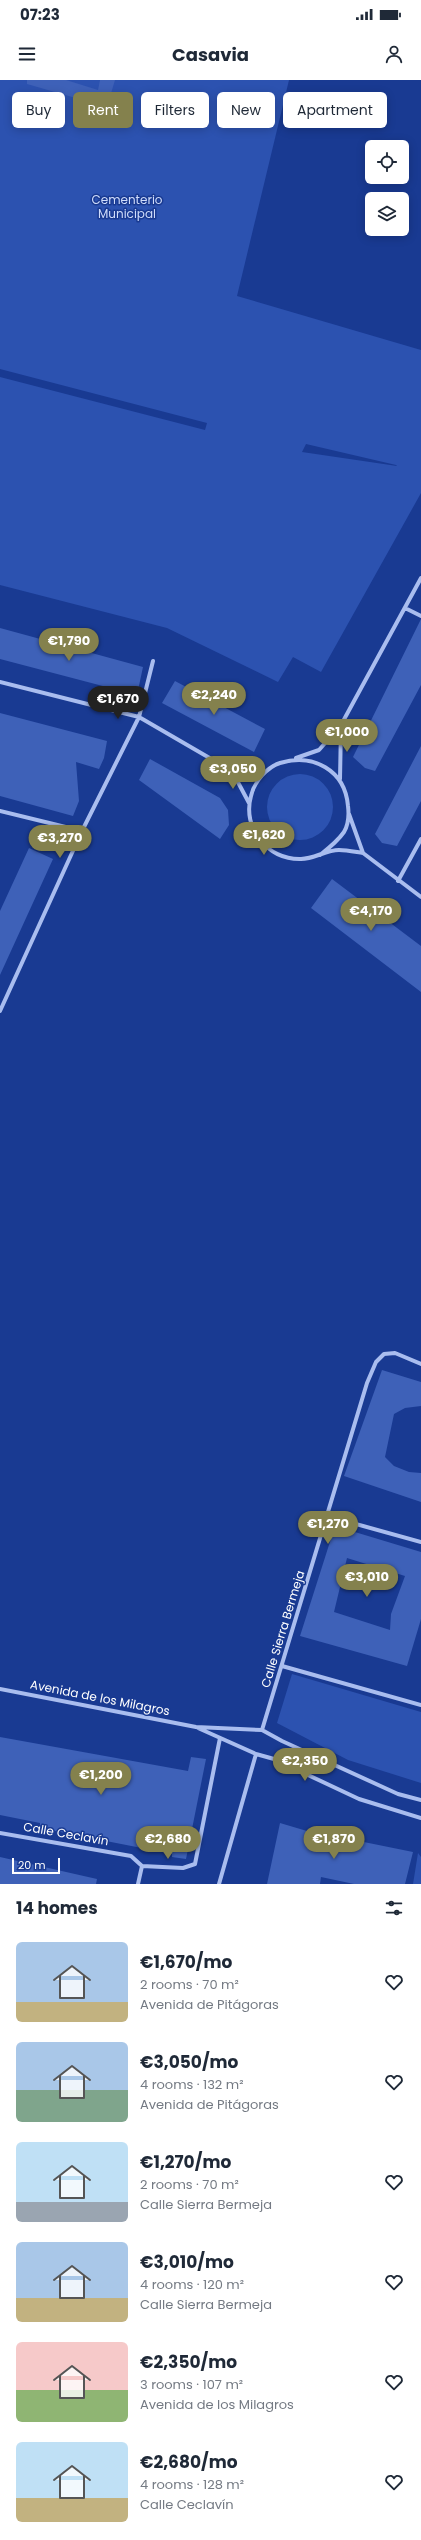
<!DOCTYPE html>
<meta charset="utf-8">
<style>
:root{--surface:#fff;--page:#f2f2f3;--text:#1f2937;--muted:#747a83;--accent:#84814d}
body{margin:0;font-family:Poppins,sans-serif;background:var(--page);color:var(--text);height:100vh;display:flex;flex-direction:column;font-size:15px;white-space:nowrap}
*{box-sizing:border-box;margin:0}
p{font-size:13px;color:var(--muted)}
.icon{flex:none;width:22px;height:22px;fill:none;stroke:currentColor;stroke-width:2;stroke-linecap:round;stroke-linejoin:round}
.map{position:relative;height:1804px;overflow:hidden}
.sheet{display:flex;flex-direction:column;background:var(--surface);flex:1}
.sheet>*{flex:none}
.top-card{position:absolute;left:12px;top:12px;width:397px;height:36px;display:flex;gap:8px}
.buttons{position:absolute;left:365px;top:60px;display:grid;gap:8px}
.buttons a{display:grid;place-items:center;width:44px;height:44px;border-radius:6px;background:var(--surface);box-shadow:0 2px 10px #0003;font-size:20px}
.scale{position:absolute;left:12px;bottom:10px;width:48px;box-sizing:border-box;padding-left:4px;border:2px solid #fff;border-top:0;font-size:11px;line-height:14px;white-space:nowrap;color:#fff;-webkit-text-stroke:3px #193a92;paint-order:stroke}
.price{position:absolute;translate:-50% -34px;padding:0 9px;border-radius:14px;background:var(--accent);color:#fff;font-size:13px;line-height:26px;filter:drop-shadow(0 1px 2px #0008)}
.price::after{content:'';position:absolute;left:50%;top:24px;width:12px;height:9px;margin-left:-6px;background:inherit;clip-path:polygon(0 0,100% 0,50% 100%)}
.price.current{background:#222;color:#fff}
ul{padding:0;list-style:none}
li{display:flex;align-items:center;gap:12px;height:100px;padding:0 16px}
li span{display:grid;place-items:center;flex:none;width:112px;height:80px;border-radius:6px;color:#555}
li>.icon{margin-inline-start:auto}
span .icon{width:48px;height:48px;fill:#fffc;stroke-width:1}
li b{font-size:17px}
h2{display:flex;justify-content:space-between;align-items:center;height:48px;padding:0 16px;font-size:17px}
.chip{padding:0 14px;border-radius:6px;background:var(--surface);box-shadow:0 2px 10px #0003;font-size:14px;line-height:36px}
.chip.current{background:var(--accent);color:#fff}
.status{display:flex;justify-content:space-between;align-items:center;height:28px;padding:0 20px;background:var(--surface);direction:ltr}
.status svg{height:11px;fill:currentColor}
header{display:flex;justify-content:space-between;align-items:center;height:52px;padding:0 16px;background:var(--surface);font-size:18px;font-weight:700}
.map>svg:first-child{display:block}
</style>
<div class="status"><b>07:23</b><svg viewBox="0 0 49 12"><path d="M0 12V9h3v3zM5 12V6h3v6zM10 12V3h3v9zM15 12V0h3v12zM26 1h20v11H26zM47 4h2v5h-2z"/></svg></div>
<header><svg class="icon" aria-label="menu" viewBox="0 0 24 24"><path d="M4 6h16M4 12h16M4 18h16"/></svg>Casavia<svg class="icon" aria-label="person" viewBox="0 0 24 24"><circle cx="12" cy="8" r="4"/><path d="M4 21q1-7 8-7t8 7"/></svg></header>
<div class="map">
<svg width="421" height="1804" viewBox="0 0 421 1804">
<rect width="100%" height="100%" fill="#193a92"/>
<path fill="#2c52b0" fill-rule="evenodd" d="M0,0H289L237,216L421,270V413L321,592L293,577L278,602L167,548L0,505V297L205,350L207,343L0,289ZM306,364L396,385L397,386L302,372Z
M267 727a33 33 0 1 1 66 0a33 33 0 1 1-66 0Z
M292,1594L421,1632V1703L348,1680L277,1643Z
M418,1773L421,1777V1804H413Z"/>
<path fill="#3e61b8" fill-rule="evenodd" d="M27,0H66L98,10L100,0H115L107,27L27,4Z
M421,539V605L375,691L365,688L353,677Z
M0,548L143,587L137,615L0,579Z
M175,601L265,649L254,672L162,623Z
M0,633L107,661L104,678L99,689L76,682L79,721L73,736L0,716Z
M421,666V721L397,766L382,763L375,754Z
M150,679L220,718L228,730L229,745L220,759L139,700Z
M29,768L53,779L0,895V831Z
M332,799L421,866V912L311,828Z
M382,1290L421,1302V1326L405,1328L394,1334L385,1377L394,1386L409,1392L421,1393V1422L344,1396Z
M335,1446L421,1472V1539L407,1586L300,1556ZM347,1478L405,1496L391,1534L390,1550L334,1532Z
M0,1657L188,1691L191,1677L206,1679L186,1779L172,1777V1774L40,1748V1743L0,1735Z
M280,1743L354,1765V1760L413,1772L405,1804H354L321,1797L320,1804H267Z
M0,1777L97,1799L96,1804H0Z"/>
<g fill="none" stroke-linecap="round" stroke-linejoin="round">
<path stroke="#a9bdef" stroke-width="4" d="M405,528L421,536
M0,602L139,637L232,691L265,692
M296,678L319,670L341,645L421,498
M232,691L249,723
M340,699L341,646
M0,731L82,751
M349,734L363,773L421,817
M320,775C329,768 337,762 344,752C348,745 349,734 348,726C345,690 313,673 280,683C267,687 254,702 251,716C242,748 267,780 301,779C314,779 326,770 339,770C347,770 356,772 363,773
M398,801L421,759
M0,931L82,751L139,637L153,581
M327,1436L421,1462
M282,1586L421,1625
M0,1609L196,1647L262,1650L282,1661L398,1714L421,1720
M198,1648L256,1674L274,1679L359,1719L421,1738
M262,1650L367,1303L376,1282L384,1274L395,1273L421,1284
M0,1753L131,1776L142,1786L183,1788L195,1784L220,1658
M138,1804L142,1786
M219,1804L256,1674"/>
</g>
<g text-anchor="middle" stroke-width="3" stroke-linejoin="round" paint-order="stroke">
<g font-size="12" fill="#cfdcfb" stroke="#193a92">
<text x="127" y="124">Cementerio<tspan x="127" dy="14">Municipal</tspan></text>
</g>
<g font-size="12" fill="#fff" stroke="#193a92">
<text transform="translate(283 1549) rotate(-73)" y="4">Calle Sierra Bermeja</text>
<text transform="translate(100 1618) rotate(11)" y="4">Avenida de los Milagros</text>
<text transform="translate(66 1754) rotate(10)" y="4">Calle Ceclavín</text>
</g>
</g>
</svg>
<div class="buttons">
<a><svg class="icon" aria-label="locate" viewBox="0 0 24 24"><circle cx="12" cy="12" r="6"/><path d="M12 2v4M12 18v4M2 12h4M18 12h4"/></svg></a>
<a><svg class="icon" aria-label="layers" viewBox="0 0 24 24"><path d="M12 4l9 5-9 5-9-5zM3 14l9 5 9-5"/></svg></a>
</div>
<div class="scale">20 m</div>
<b class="price" style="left:69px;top:582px">€1,790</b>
<b class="price" style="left:214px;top:636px">€2,240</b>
<b class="price current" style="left:118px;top:640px">€1,670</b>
<b class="price" style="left:347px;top:673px">€1,000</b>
<b class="price" style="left:233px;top:710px">€3,050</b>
<b class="price" style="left:264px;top:776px">€1,620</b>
<b class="price" style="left:60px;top:779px">€3,270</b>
<b class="price" style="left:371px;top:852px">€4,170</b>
<b class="price" style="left:328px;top:1465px">€1,270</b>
<b class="price" style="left:367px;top:1518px">€3,010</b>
<b class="price" style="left:305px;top:1702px">€2,350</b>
<b class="price" style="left:101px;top:1716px">€1,200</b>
<b class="price" style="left:168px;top:1780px">€2,680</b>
<b class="price" style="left:334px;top:1780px">€1,870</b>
<div class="top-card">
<a class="chip">Buy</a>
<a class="chip current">Rent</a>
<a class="chip">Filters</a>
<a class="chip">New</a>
<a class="chip">Apartment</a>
</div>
</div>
<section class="sheet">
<h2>14 homes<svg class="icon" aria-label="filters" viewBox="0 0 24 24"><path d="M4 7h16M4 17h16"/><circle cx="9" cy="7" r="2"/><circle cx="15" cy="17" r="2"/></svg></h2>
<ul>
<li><span style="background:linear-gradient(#a9c7e8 75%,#c2b280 0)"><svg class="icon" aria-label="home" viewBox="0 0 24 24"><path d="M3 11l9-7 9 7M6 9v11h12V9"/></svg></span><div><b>€1,670/mo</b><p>2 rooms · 70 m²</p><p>Avenida de Pitágoras</p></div><svg class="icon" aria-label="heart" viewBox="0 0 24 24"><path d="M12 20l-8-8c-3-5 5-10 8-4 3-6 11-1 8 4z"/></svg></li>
<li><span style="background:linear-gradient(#a9c7e8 60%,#7fa58c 0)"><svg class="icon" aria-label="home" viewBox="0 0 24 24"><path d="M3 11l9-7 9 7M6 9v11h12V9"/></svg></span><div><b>€3,050/mo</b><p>4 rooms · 132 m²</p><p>Avenida de Pitágoras</p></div><svg class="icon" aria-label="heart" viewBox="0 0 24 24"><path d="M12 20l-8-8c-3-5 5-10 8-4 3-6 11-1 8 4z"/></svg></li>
<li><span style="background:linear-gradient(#bfe0f5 75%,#9aa5b1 0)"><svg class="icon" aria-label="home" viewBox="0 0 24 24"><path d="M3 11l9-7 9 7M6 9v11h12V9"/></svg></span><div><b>€1,270/mo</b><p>2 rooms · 70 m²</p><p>Calle Sierra Bermeja</p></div><svg class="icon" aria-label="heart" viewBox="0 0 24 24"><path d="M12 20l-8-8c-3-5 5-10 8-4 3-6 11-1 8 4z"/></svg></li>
<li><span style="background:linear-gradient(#a9c7e8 70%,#c2b280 0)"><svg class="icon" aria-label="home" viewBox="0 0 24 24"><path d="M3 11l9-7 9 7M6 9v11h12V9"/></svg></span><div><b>€3,010/mo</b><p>4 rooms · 120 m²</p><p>Calle Sierra Bermeja</p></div><svg class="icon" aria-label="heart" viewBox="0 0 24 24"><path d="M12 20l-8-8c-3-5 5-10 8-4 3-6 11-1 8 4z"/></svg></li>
<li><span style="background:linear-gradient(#f6c9c9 60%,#8fb573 0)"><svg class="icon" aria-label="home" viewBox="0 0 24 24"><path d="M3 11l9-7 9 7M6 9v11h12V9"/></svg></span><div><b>€2,350/mo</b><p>3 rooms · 107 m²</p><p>Avenida de los Milagros</p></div><svg class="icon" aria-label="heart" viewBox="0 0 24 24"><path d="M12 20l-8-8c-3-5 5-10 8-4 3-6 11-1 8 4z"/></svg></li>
<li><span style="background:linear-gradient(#bfe0f5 70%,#c2b280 0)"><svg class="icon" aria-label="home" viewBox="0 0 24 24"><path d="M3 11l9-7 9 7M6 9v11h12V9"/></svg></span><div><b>€2,680/mo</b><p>4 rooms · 128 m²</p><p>Calle Ceclavín</p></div><svg class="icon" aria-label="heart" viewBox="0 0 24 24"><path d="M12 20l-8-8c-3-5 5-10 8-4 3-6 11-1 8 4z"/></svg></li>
</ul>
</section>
